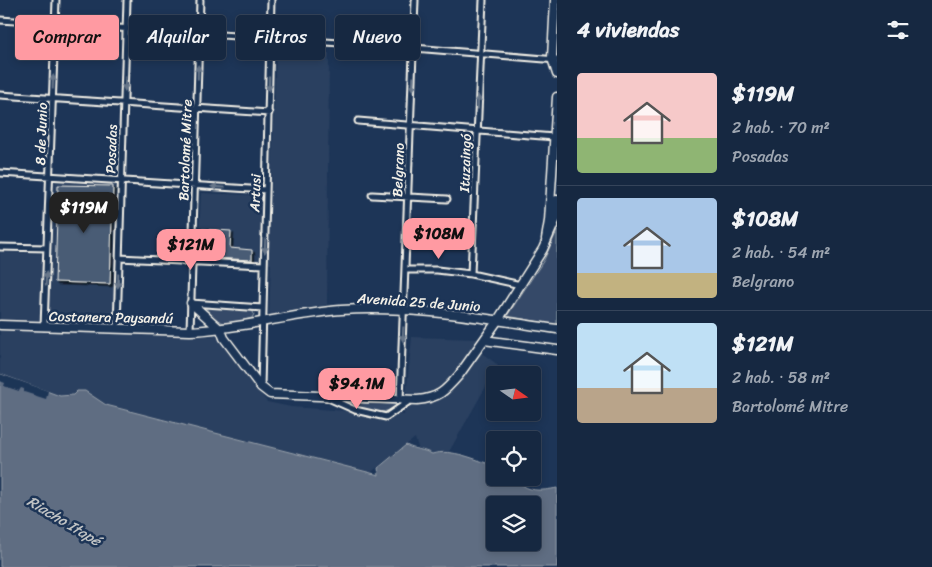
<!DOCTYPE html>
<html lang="es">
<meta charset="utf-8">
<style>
:root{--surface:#162841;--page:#23344c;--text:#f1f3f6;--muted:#9ea6b1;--line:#35445a;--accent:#ff9aa2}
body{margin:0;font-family:Sriracha,sans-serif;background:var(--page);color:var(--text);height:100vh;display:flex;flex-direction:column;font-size:19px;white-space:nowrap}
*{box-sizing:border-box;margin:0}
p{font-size:16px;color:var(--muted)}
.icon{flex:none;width:28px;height:28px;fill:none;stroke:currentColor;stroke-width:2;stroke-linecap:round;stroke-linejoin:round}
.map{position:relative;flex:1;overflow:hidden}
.drawer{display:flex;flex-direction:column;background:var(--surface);width:375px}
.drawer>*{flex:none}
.hud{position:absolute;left:15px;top:15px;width:466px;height:45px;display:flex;gap:10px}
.needle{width:32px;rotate:104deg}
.fabs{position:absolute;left:486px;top:366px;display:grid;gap:10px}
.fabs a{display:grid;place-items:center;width:55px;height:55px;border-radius:5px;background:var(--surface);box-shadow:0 2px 8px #0003,0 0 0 1px var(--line);font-size:25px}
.price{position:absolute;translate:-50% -42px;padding:0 11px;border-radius:10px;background:var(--accent);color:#111;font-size:16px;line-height:32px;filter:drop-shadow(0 1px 2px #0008)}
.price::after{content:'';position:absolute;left:50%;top:30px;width:15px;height:11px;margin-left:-8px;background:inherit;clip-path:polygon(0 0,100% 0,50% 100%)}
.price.current{background:#222;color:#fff}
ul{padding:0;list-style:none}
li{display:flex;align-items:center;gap:15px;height:125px;padding:0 20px}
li+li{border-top:1px solid var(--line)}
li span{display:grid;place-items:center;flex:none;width:140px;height:100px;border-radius:5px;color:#555}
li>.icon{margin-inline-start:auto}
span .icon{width:60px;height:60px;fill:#fffc;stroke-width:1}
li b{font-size:21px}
h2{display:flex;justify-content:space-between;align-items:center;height:60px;padding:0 20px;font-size:21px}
.chip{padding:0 18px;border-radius:5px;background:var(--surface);box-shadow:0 2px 8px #0003,0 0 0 1px var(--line);font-size:18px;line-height:45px}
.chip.current{background:var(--accent);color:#111}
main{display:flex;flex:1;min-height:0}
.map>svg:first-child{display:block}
</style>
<main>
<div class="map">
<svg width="557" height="567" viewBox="0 0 557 567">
<defs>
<filter id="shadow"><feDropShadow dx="2.5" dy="2.5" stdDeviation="0" flood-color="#0009"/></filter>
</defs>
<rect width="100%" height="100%" fill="#1d3557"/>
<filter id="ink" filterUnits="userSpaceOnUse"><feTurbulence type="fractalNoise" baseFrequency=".02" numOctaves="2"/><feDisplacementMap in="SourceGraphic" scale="10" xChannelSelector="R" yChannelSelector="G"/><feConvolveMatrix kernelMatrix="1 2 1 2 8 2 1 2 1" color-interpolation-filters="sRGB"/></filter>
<g filter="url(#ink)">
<path fill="#2a4060" d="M276,49L329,53L327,305L269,315L271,264L198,258L201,193L271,196Z
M55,181L117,184L114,332L216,336L267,402L291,407L404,415L412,337L478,339L471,350L483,354L498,365L437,473L426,471L415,438L370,473L106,405L77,391L73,395L60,396L0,374V252L51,254Z"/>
<path fill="#354a67" stroke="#949ea8" d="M557,231V325L507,316L544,260Z
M207,306L252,310L254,314L252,318C227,324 222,329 205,307Z
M346,403L395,404L398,406C379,417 365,412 346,403Z"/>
<path fill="#5e6d82" stroke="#9aa2ab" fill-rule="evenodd" d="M0,374L60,396L73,395L77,391H85L106,405L379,475L378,468L406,445C415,450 423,449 432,454C452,448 476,460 495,466V478H516C525,493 542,491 557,488V567H0ZM495,505H532V542H495Z"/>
<path fill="#1d3557" d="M0,374L48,391L46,399L24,392V389L21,388L19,391L4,386L5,383L0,381Z"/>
<path fill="#485b74" stroke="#f4f1e8" filter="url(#shadow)" d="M58,185L113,186L110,284L55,282Z
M202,229L231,231L230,248L252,250V260L213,258L214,250L225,242L201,241Z"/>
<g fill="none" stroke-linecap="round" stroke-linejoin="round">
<defs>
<path id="street" d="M483,0L471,274L521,285
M0,20L414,48L557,60
M0,95L269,113
M358,121L554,137
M0,173L266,190
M372,195L447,199
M0,247L47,248
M119,258L264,265
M406,270H437L471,274
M191,303L263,308
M44,327L56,0
M117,328L127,0
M190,331L200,0
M261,387L271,0
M328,398L355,410L386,417L411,400
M400,400L415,0"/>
<path id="secondary" d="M555,0L552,58L557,74
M546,239L549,221L557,97
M191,303L221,330L224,338L261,387L270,394L417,400C439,398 445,391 459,375L498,320L543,249L556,219L557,200
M0,325L190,331C241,329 290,314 341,310C413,305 486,319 557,329
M484,340L557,350"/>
</defs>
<use href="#street" stroke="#f4f1e8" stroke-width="9"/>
<use href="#secondary" stroke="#f4f1e8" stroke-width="11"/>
<use href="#street" stroke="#1d3557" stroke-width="5"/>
<use href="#secondary" stroke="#1d3557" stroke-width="8"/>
</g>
<defs><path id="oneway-solid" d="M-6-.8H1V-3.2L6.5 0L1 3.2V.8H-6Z" transform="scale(1.25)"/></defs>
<g fill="#68778a">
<use href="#oneway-solid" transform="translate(198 72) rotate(-89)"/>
<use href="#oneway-solid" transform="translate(53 82) rotate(-88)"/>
<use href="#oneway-solid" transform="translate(125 84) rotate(92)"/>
<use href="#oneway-solid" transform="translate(269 84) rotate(91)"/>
<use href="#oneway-solid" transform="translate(413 84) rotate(93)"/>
<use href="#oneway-solid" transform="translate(478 102) rotate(-89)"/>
<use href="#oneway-solid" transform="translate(218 187) rotate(-176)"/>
<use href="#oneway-solid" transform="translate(265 246) rotate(92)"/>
<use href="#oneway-solid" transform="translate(46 279) rotate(-88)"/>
<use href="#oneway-solid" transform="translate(118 281) rotate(92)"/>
<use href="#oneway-solid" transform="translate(403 334) rotate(93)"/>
</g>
</g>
<g text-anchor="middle" stroke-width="5" stroke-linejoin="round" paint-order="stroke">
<g font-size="14" fill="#f4f1e8" stroke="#1d3557">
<text transform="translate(41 134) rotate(-88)" y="5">8 de Junio</text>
<text transform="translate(111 149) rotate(-88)" y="5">Posadas</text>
<text transform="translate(185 150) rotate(-88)" y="5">Bartolomé Mitre</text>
<text transform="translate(465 163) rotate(-88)" y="5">Ituzaingó</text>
<text transform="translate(398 170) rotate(-88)" y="5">Belgrano</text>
<text transform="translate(255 193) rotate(-88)" y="5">Artusi</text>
<text transform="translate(419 302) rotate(4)" y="5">Avenida 25 de Junio</text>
<text transform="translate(111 317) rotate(1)" y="5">Costanera Paysandú</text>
</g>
<g font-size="15" font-style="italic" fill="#c0c3c4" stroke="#1d3557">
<text transform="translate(64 521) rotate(31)" y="5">Riacho Itapé</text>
</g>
</g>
</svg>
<div class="fabs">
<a><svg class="needle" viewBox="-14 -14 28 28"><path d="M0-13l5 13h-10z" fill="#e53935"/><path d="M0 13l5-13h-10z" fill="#9ea6b1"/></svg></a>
<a><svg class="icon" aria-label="locate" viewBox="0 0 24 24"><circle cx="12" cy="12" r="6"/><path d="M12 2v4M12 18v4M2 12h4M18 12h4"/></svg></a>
<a><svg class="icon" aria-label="layers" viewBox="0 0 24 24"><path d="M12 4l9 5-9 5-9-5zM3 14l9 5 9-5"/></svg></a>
</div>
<b class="price current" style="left:84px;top:234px">$119M</b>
<b class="price" style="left:439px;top:260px">$108M</b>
<b class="price" style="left:191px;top:271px">$121M</b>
<b class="price" style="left:357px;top:410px">$94.1M</b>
<div class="hud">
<a class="chip current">Comprar</a>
<a class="chip">Alquilar</a>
<a class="chip">Filtros</a>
<a class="chip">Nuevo</a>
</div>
</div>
<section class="drawer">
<h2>4 viviendas<svg class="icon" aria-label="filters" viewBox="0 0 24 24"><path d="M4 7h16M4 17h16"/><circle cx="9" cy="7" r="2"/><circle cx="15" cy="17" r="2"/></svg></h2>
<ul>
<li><span style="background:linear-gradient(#f6c9c9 65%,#8fb573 0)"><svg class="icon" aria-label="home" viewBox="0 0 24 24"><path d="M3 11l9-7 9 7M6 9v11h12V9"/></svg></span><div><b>$119M</b><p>2 hab. · 70 m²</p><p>Posadas</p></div></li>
<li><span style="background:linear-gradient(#a9c7e8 75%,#c2b280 0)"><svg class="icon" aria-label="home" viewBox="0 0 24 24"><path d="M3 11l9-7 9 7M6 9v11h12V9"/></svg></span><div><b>$108M</b><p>2 hab. · 54 m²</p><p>Belgrano</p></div></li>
<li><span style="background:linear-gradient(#bfe0f5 65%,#b9a48a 0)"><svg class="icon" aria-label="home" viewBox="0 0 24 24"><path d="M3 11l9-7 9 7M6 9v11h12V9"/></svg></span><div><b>$121M</b><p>2 hab. · 58 m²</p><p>Bartolomé Mitre</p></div></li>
</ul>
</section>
</main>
